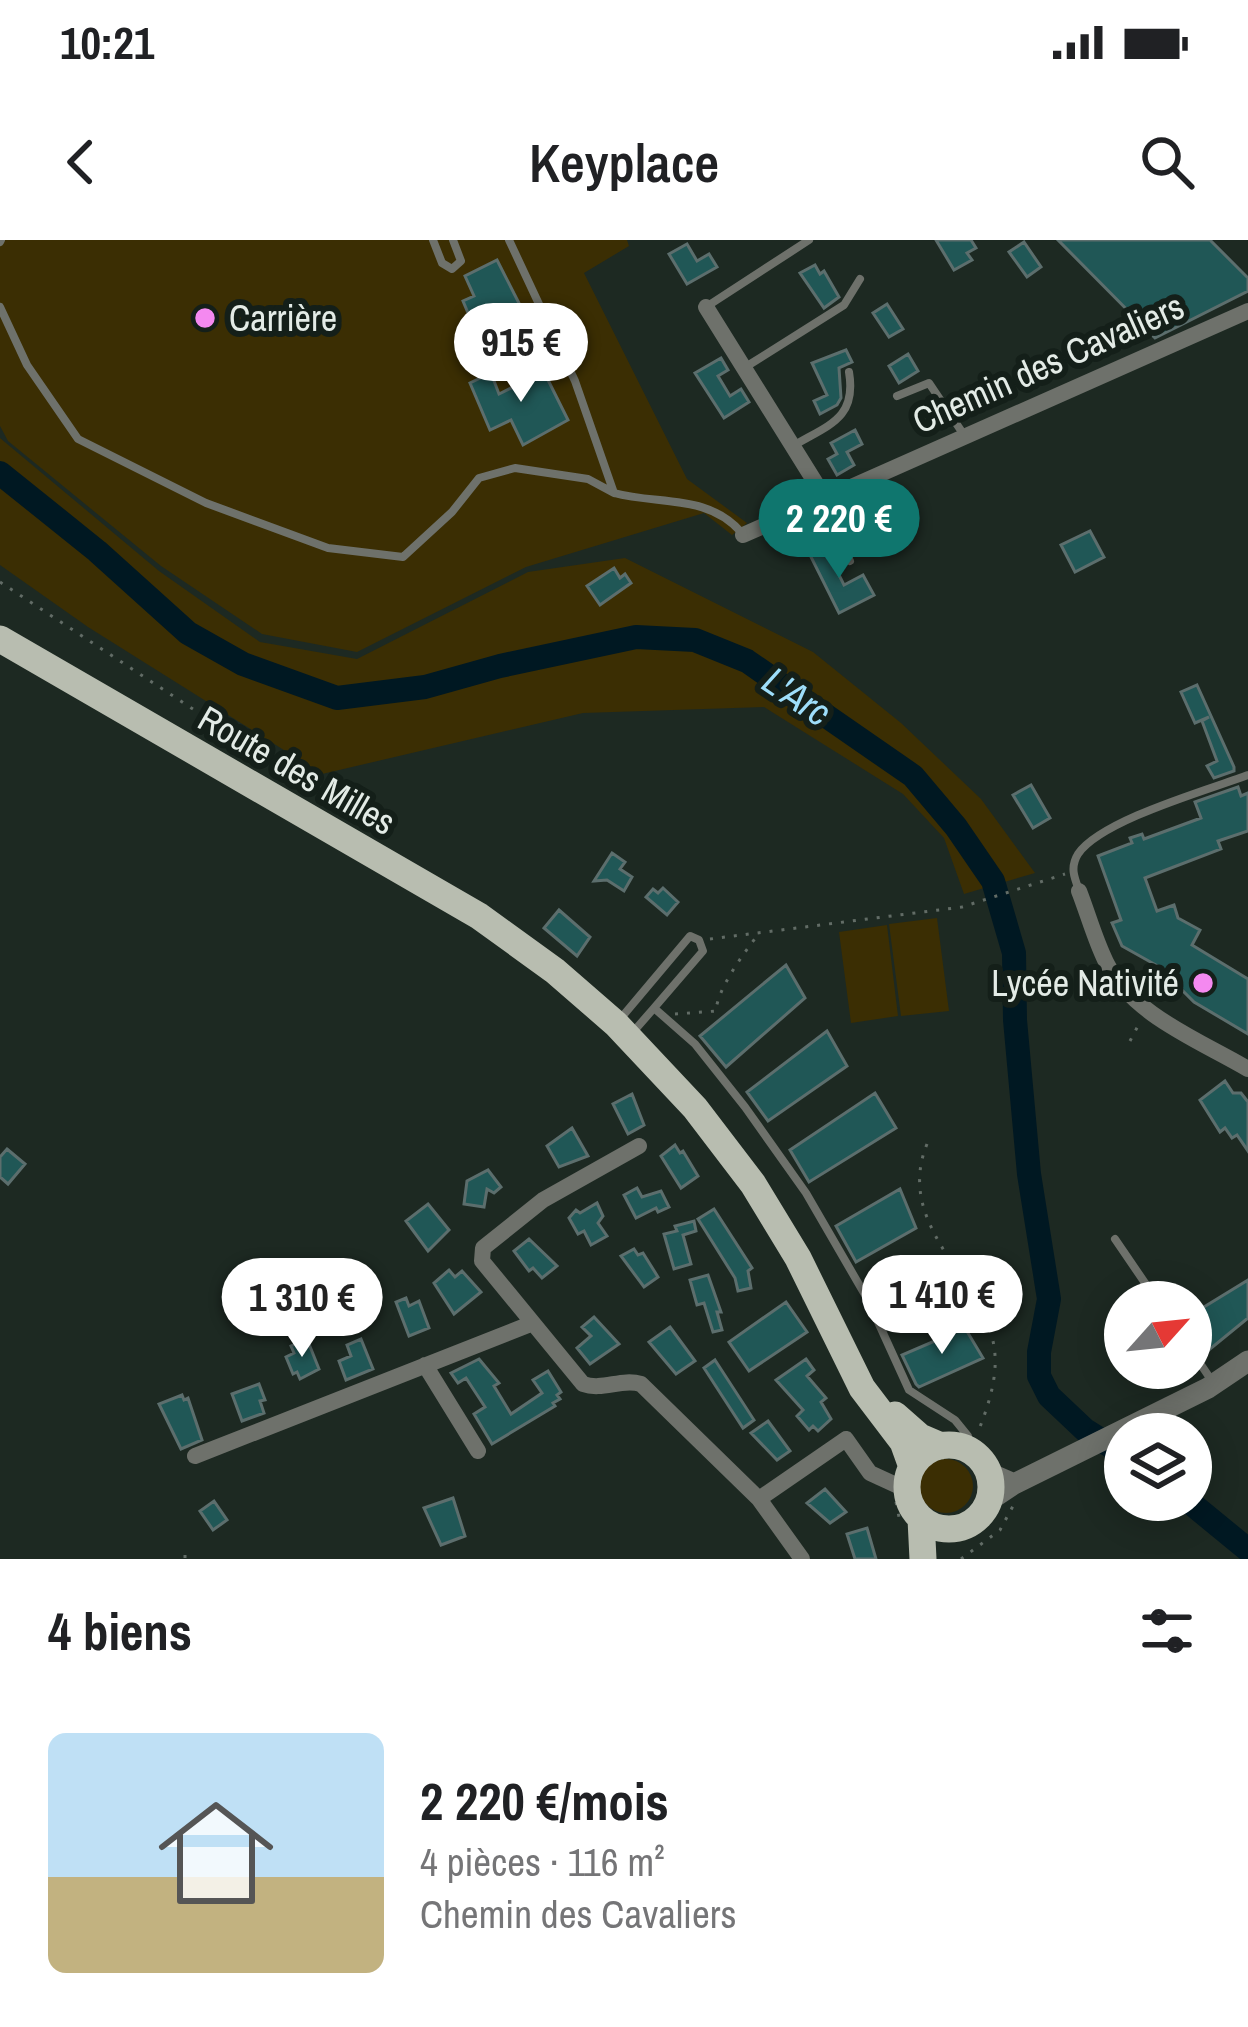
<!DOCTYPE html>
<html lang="fr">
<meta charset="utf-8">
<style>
:root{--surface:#fff;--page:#f2f2f2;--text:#202124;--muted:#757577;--accent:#0f766e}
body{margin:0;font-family:"Archivo Narrow",sans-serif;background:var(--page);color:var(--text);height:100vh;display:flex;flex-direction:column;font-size:45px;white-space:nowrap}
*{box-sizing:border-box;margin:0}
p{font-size:39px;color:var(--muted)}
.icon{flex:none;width:66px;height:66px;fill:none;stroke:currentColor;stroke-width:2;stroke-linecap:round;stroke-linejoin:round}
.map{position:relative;height:1319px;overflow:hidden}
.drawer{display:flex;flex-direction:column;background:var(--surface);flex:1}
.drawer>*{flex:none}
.needle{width:78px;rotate:63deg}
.controls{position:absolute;left:1104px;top:1041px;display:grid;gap:24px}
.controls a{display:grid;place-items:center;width:108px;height:108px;border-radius:50%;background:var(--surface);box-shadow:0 6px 30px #0003;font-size:60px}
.price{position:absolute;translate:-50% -102px;padding:0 27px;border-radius:42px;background:#fff;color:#222;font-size:39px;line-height:78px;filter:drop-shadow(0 3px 6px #0008)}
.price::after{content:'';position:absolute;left:50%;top:72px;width:36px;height:27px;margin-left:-18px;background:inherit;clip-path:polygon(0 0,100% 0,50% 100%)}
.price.selected{background:var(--accent);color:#fff}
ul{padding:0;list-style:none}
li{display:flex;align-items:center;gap:36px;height:300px;padding:0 48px}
li span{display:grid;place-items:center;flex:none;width:336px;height:240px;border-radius:18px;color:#555}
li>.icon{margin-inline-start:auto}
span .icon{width:144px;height:144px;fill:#fffc;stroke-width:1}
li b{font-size:51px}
h2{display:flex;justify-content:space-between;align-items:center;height:144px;padding:0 48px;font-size:51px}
.status{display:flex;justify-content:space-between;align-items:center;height:84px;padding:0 60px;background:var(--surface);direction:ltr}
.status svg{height:33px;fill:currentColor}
header{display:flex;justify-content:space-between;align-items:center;height:156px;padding:0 48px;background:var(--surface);font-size:54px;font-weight:600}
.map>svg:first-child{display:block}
</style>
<div class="status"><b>10:21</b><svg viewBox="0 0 49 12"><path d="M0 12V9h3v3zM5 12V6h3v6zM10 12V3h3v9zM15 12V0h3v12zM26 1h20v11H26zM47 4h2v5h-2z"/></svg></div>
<header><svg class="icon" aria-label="back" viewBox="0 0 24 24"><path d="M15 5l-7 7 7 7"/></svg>Keyplace<svg class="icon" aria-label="search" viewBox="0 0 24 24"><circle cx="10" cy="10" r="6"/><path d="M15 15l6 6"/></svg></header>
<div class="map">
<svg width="1248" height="1319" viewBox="0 0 1248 1319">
<rect width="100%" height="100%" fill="#1d2922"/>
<path fill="#3b2e03" d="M0,0H627L629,6L584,33L687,239L747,283L732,295L704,273L526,327L357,412L262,394L161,326L8,201L0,186Z
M0,198L159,331L260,402L357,419L528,332L625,318L813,412L901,483L981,559L1035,633L964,654L944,598L903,554L764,467L583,473L322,534L88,387L0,325Z
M937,678L949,771L901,776L889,684Z
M887,685L898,776L851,783L839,692Z
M919 1246a27 27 0 1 1 54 0a27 27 0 1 1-54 0Z"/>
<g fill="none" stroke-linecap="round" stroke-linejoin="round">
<path stroke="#001822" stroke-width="24" d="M0,233L97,311L188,393L243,424L337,458L425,447L500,426L636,397L695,400L747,421L913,536L956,587L993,641L1014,713L1015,780L1029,934L1049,1059L1039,1112V1136L1049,1156L1085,1190L1125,1215
M1187,1260L1248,1310"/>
</g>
<path fill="#205756" stroke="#5c6e6d" stroke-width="3" d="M936,0H971L976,8L967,13L972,20L954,30Z
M1058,0H1210L1248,38V51L1155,98Z
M1024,2L1041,27L1027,37L1009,12Z
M687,4L697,21L709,14L717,27L687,44L669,14Z
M497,20L525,75L493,88L505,115L489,123L463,61L474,56L465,36Z
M815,25L820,34L824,31L839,57L824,68L800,33Z
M887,64L903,89L889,97L873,73Z
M846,110L852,122L839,128L841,158L837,165L820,174L814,161L827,155L812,123Z
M908,114L918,131L899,143L889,126Z
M721,118L728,130L718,136L730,156L741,149L749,162L724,178L695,133Z
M540,124L568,180L523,205L511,180L490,190L470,143L491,133L499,154L531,138L527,130Z
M855,190L862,204L847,212L854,225L837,235L828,219L837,214L831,203Z
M1090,291L1104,317L1075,332L1061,305Z
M822,301L844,345L863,335L874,355L839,373L807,309Z
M614,328L620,338L625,334L631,343L600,365L587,346Z
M1197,445L1234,527V531L1214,538L1207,526L1217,521L1202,481L1209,477L1195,483L1181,452Z
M1031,545L1050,578L1033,588L1013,555Z
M1238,547L1241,556L1248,553V591L1218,601L1221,609L1145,638L1157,671L1174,665L1178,678L1200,690L1192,705L1248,739V794L1194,762L1172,740L1169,745L1158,738L1163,729L1122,706L1112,683L1121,680L1098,616L1132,603L1130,598L1142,594L1144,599L1201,578L1195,562Z
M612,613L625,622L620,629L632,637L624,651L607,640L594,641Z
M663,648L678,662L667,675L646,657L653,649L658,653Z
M559,670L590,697L577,716L544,688Z
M786,725L805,758L726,827L700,796Z
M827,791L847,826L768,881L747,852Z
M1225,841L1233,853H1241L1248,862V911L1237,895L1232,898L1225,888L1220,892L1200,860Z
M875,853L896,888L809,942L790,910Z
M632,854L644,885L628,894L613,864Z
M572,888L588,916L559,927L547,906Z
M675,905L680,913L683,911L698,936L681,948L661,916Z
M7,909L25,924L8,944L0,937V917Z
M488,930L501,947L494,953L487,949L484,967L464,964L467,941Z
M637,948L642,957L661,951L669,967L658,972L656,968L636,978L624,955Z
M900,949L916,988L856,1022L836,986Z
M597,963L603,976L598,983L607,996L591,1005L584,991L578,994L569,978L576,970L580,973Z
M428,964L449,990L428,1011L406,981Z
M714,969L752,1028L748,1031L751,1048L738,1051L735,1038L698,979Z
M694,981L696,991L683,995L691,1024L674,1029L664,994L677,991L675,986Z
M529,999L557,1026L542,1038L533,1028L529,1031L514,1011Z
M634,1009L638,1015L643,1013L658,1037L644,1047L621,1016Z
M930,1019L948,1057L889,1086L872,1049Z
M449,1030L455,1037L462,1031L481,1052L454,1074L434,1043Z
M708,1035L721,1072H717L722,1090L713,1092L704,1063L697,1065L690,1040Z
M1248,1040V1078L1204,1114L1191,1101V1059L1199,1070Z
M406,1058L409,1066L419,1061L429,1088L409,1096L396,1062Z
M786,1062L807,1092L749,1131L729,1102Z
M594,1077L619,1104L590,1124L577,1108L591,1096L582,1087Z
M670,1087L695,1121L676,1134L649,1102Z
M965,1088L983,1118L919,1147L916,1144L902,1115Z
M307,1099L319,1129L300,1139L297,1132L293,1134L286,1117L294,1113L291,1106Z
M361,1099L373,1129L346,1140L339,1121L351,1116L347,1105Z
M479,1119L499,1143L494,1146L511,1174L542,1153L533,1140L548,1131L561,1152L557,1155L560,1159L553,1163L555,1166L492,1204L474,1174L485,1167L466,1138L458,1143L451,1133Z
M806,1119L814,1130L807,1136L826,1158L821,1162L831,1179L818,1191L813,1186L809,1190L797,1176L803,1170L776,1140Z
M715,1120L754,1180L743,1188L704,1128Z
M259,1144L265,1160L260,1161L264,1173L242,1181L232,1154Z
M182,1155L184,1160L188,1158L202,1200L181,1209L159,1164Z
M768,1181L790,1211L777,1220L751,1193Z
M825,1249L846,1272L830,1283L807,1263Z
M453,1258L465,1296L441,1305L424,1268Z
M214,1261L227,1280L213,1290L200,1271Z
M867,1288L876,1319H855L847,1294Z"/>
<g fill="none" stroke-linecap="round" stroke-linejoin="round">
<path stroke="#626c66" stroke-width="3" stroke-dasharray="3 9" stroke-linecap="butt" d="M0,342L208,479L253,520
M710,699L962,667L1065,634
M675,774L716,771C717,750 743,714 757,696
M1130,801L1140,782
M927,904C895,983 976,1033 993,1101C1000,1132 989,1164 978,1192
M896,1262L900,1282
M185,1315V1319
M961,1319L1000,1290L1013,1266"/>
<path stroke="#6e716b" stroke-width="8" d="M433,0L442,23L452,29L461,21L453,0
M509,0L575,141L614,253C659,265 708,254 741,292
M0,2L1,0
M0,67L27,125L78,199L206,263L328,308L403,317L452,272L479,238L515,228L588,239L614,253
M706,67L809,0
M744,128L844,65L860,39
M897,156L929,143L964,195
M793,206C828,185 857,179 849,132
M825,259L824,268L850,321
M1079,650C1074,637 1070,627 1078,614C1101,580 1208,550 1248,535
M621,778L690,696L699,700L703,711L654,768L695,804L745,867L806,953L868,1060L909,1150L955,1180L968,1196L970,1210
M634,791L654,768
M1115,999L1158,1062
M1191,1110L1214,1144"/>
<path stroke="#6e716b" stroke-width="16" d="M706,67L825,258
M743,295L1248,71
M1079,651C1088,674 1095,700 1106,722C1132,775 1199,800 1248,829
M639,906L543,960L483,1008L482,1021L583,1144C603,1151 621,1138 641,1144L759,1259
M425,1125L478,1211
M195,1216L533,1083
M802,1319L759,1259L846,1199L870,1233L907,1250"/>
<path stroke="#6e716b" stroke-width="21" d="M989,1233L1014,1244
M990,1260L1014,1244L1208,1148L1248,1121"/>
<path stroke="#b8bdb0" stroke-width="27" d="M0,399L479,676L555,731L616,784L695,868L753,944L798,1018L862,1148L903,1202L912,1227
M895,1175L920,1197L941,1206
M907 1247a42 42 0 1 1 84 0a42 42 0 1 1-84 0Z
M921,1279L923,1319"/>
</g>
<g fill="#f489f0" stroke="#141f19" stroke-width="4.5">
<circle cx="205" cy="78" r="12"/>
<circle cx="1203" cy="743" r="12"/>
</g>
<g text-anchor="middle" stroke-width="12" stroke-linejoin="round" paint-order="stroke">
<g font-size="36" fill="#e3ebe6" stroke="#141f19" text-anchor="start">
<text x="229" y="91">Carrière</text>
<text x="1179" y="756" text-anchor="end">Lycée Nativité</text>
</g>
<g font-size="36" fill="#e3ebe6" stroke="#141f19">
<text transform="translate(1048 123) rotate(-24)" y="13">Chemin des Cavaliers</text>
<text transform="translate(297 530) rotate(30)" y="13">Route des Milles</text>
</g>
<g font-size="39" font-style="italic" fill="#9edefa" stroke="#141f19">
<text transform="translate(797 456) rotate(34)" y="14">L'Arc</text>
</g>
</g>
</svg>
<div class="controls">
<a><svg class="needle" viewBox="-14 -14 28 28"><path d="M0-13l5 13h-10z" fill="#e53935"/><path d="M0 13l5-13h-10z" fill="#757577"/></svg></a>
<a><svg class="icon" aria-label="layers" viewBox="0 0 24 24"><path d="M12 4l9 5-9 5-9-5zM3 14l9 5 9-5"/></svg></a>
</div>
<b class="price" style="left:521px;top:165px">915 €</b>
<b class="price selected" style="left:839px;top:341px">2 220 €</b>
<b class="price" style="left:942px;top:1117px">1 410 €</b>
<b class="price" style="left:302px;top:1120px">1 310 €</b>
</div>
<section class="drawer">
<h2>4 biens<svg class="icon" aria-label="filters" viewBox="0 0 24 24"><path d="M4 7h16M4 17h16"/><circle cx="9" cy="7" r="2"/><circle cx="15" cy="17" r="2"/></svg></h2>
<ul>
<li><span style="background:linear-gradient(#bfe0f5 60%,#c2b280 0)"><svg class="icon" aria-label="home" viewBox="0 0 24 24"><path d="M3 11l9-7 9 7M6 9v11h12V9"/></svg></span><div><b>2 220 €/mois</b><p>4 pièces · 116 m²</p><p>Chemin des Cavaliers</p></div></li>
</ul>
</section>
